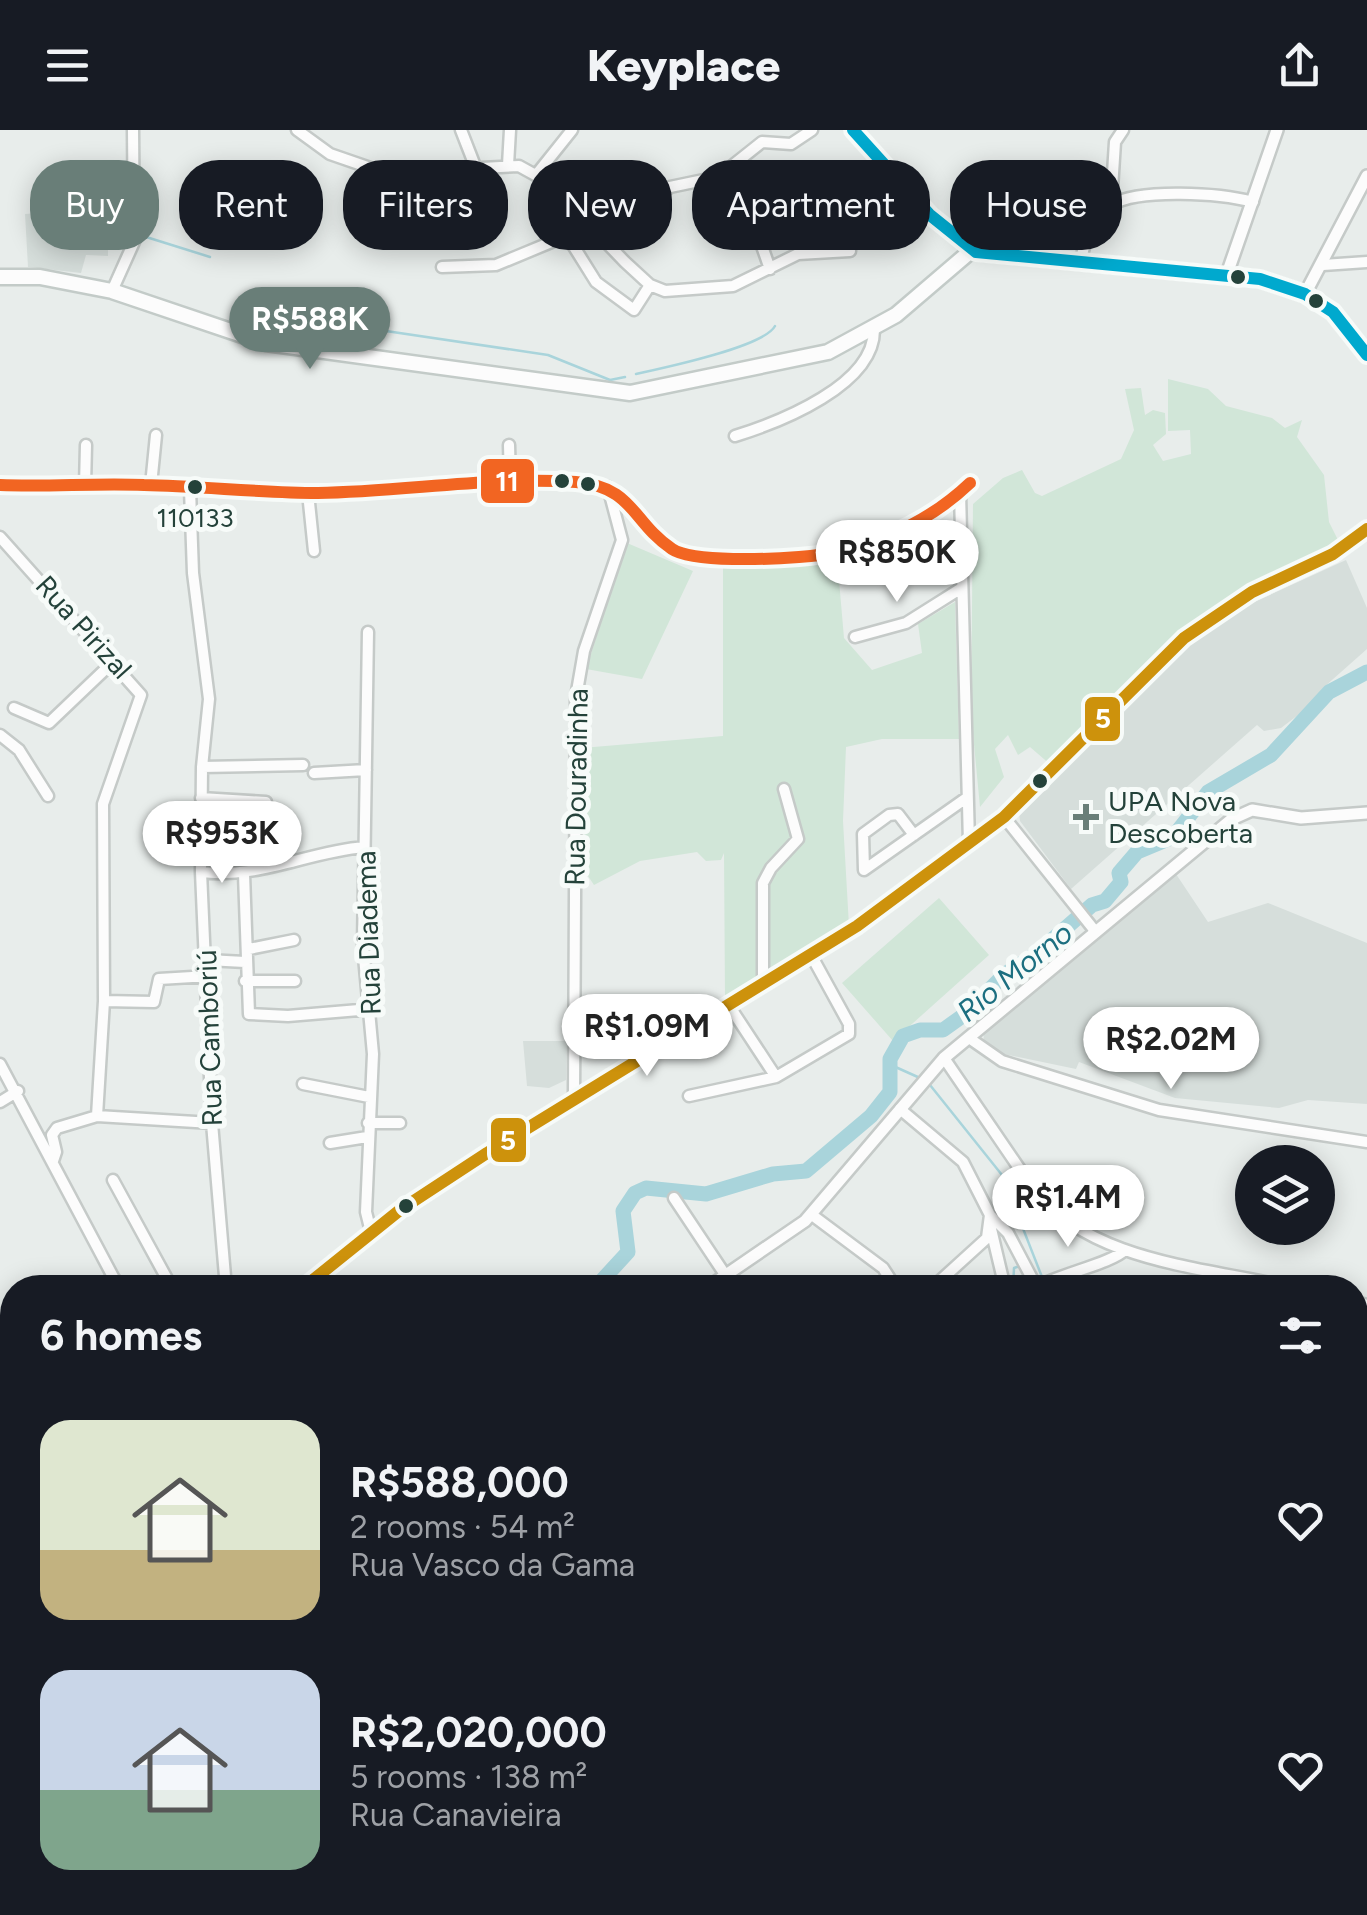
<!DOCTYPE html>
<meta charset="utf-8">
<style>
:root{--surface:#171b24;--page:#20242c;--text:#f1f3f6;--muted:#9ea1a6;--accent:#697e78}
body{margin:0;font-family:Figtree,sans-serif;background:var(--page);color:var(--text);height:100vh;display:flex;flex-direction:column;font-size:38px;white-space:nowrap}
*{box-sizing:border-box;margin:0}
p{font-size:32px;color:var(--muted)}
.icon{flex:none;width:55px;height:55px;fill:none;stroke:currentColor;stroke-width:2;stroke-linecap:round;stroke-linejoin:round}
.map{position:relative;flex:1;overflow:hidden}
.panel{position:absolute;left:0px;top:1145px;width:1368px;height:640px;display:flex;flex-direction:column;background:var(--surface);border-radius:40px 40px 0 0;box-shadow:0 5px 25px #0003}
.panel>*{flex:none}
.banner{position:absolute;left:30px;top:30px;width:1308px;height:90px;display:flex;gap:20px}
.controls{position:absolute;left:1235px;top:1015px;display:grid;gap:20px}
.controls a{display:grid;place-items:center;width:100px;height:100px;border-radius:50%;background:var(--surface);box-shadow:0 5px 25px #0003;font-size:50px}
.price{position:absolute;translate:-50% -85px;padding:0 22px;border-radius:35px;background:#fff;color:#222;font-size:32px;line-height:65px;filter:drop-shadow(0 2px 5px #0008)}
.price::after{content:'';position:absolute;left:50%;top:60px;width:30px;height:22px;margin-left:-15px;background:inherit;clip-path:polygon(0 0,100% 0,50% 100%)}
.price.selected{background:var(--accent);color:#fff}
ul{padding:0;list-style:none}
li{display:flex;align-items:center;gap:30px;height:250px;padding:0 40px}
li span{display:grid;place-items:center;flex:none;width:280px;height:200px;border-radius:30px;color:#555}
li>.icon{margin-inline-start:auto}
span .icon{width:120px;height:120px;fill:#fffc;stroke-width:1}
li b{font-size:42px}
h2{display:flex;justify-content:space-between;align-items:center;height:120px;padding:0 40px;font-size:42px}
.chip{padding:0 35px;border-radius:40px;background:var(--surface);box-shadow:0 5px 25px #0003;font-size:35px;line-height:90px}
.chip.selected{background:var(--accent);color:#fff}
header{display:flex;justify-content:space-between;align-items:center;height:130px;padding:0 40px;background:var(--surface);font-size:45px;font-weight:800}
.map>svg:first-child{display:block}
</style>
<header><svg class="icon" aria-label="menu" viewBox="0 0 24 24"><path d="M4 6h16M4 12h16M4 18h16"/></svg>Keyplace<svg class="icon" aria-label="share" viewBox="0 0 24 24"><path d="M12 15V3M7 8l5-5 5 5M5 13v7h14v-7"/></svg></header>
<div class="map">
<svg width="1367" height="1785" viewBox="0 0 1367 1785">
<rect width="100%" height="100%" fill="#e8edeb"/>
<path fill="#d6dedb" d="M127,30V118H108V126L86,125L81,143L28,137L25,84L52,82L55,68L78,65L89,31Z
M1346,430L1367,478V519L1323,558L1310,576L1281,598L1264,601L1257,595L1071,759L1020,691L1019,682L1167,534L1207,500L1237,480Z
M1176,744L1208,792L1268,773L1367,813V974L1308,970L1279,978L1175,968L1079,932L1076,939L994,922L983,915L984,903Z
M597,870L621,872L616,928L593,927Z
M523,911H567L566,950L549,958L527,956Z"/>
<path fill="#d1e6d8" d="M1168,249L1208,259L1226,276L1272,288L1285,298L1302,290L1297,307L1324,345L1329,392L1340,414L1192,496L1052,636L1030,617L1018,625L1008,605L995,619L1004,647L980,677L971,583L973,374L1003,348L1022,340L1035,363L1042,366L1121,329L1134,300L1125,259L1141,258L1145,285L1153,280L1165,283L1166,304L1153,315L1163,331L1191,324L1190,300L1168,301Z
M627,413L693,441L642,549L586,539Z
M837,427L844,508L872,540L922,523L918,494L955,472L959,609H882L846,617L843,691L849,796L725,868L724,723L721,730L706,731L697,722L640,731L594,755L586,743L582,618L723,606V431Z
M939,768L989,825L893,911L842,853Z
M1367,1455V1785H945L959,1772H1355V1457Z"/>
<g fill="none" stroke-linecap="round" stroke-linejoin="round">
<path stroke="#a9d4db" stroke-width="2.5" d="M143,106L210,127
M250,170L307,178
M315,180L376,199
M386,201L548,225L610,250L625,247
M636,244C663,238 764,217 775,196
M891,935L920,948
M930,955L1002,1045L1042,1147
M1013,1158L1014,1138L1020,1136"/>
<path stroke="#a9d4db" stroke-width="15" d="M550,1158H563
M595,1158L628,1122L623,1081L635,1063L646,1058L706,1064L773,1044L806,1041L871,986L890,962V929L903,906L920,900H943L964,885L1005,844L1036,824L1092,775L1105,771L1121,752L1119,743L1137,722L1173,707L1208,662L1271,625L1329,562L1367,542
M0,1688L12,1676"/>
<defs>
<path id="minor" d="M297,0L330,24L385,43L519,36L539,47L569,83
M461,0L475,36
M508,35L510,0
M734,36L770,139
M536,45L572,0
M1111,75C1139,58 1220,63 1253,72
M600,106L670,57L718,47L762,12L791,14L812,0
M1081,129L1093,82L1111,75L1115,12L1123,0
M1323,135L1367,132
M442,137L496,135L566,106
M650,155L634,180L596,152L561,96L580,72L600,106L625,132L650,155L665,161L733,156L798,124L850,121
M112,161L134,112L133,0
M735,306C780,292 875,255 874,199
M509,315L510,351
M0,355C48,357 96,353 144,355C202,356 260,363 318,363C404,362 490,346 576,352C634,357 631,391 672,419C693,433 772,429 799,427C861,423 925,396 970,353
M151,355L156,305
M85,356L86,315
M190,359L193,443L209,569L202,637L201,742L212,993L226,1158
M308,363L314,421
M960,363L969,713
M0,407L141,565L103,674L104,871L97,986L57,998L52,1005L56,1022L53,1031
M368,502L363,816L373,924L366,1082L371,1102
M855,507L906,493L960,459
M14,578L49,593L114,531
M0,605L19,620L48,666
M202,637L303,635
M314,643L366,640
M201,668L266,672
M1004,687L1095,801
M201,690H254
M914,705L898,684L889,685L863,704L864,740L965,669
M201,742C260,749 307,722 364,717
M244,744L249,884L288,886L371,879
M249,819L294,810
M207,830L245,832
M245,851H295
M763,853V753L771,738L798,709L784,659
M104,871L154,872L159,849L209,846
M728,874L776,947
M969,908L1002,931L1159,980L1367,1012
M944,928L1034,1060C1092,1133 1206,1137 1292,1158
M0,934L119,1158
M303,954L369,967
M689,966L776,947L849,904V894L810,823
M574,967L576,567L584,521L622,410L608,357
M0,972L18,961
M900,979L963,1032L990,1085L1008,1103L1037,1158
M97,986L212,993
M368,993H400
M330,1013L367,1007
M113,1050L172,1158
M674,1068L724,1143
M812,1085L883,1138L896,1158
M991,1099L1005,1158
M1037,1157C1060,1144 1112,1133 1125,1120
M97,1158L114,1148
M932,1158L987,1108L990,1085
M1355,1172L1367,1175
M0,1208L12,1202
M1355,1270L1367,1273
M1355,1350L1367,1352
M1355,1449L1367,1447
M0,1597L12,1587
M0,1606L12,1620
M325,1772L334,1785
M552,1772L591,1773L612,1785
M166,1785L179,1772
M296,1785L308,1772
M756,1785L774,1772
M933,1785L949,1772"/>
<path id="tertiary" d="M1227,144L1277,0
M1305,164L1367,46
M707,1158L805,1091L944,928L1232,689L1252,680L1301,688L1367,683
M0,1772L12,1759"/>
<path id="secondary" d="M853,0L930,85L976,122L1260,149L1305,164L1333,182L1367,225
M0,147H40L112,161L266,213L630,263L828,222L896,185L972,120
M303,1158L400,1080L487,1023L857,796L1004,687L1184,508L1252,462L1333,424L1367,399
M0,1359L12,1365
M0,1389L12,1373"/>
</defs>
<use href="#minor" stroke="#c5cac8" stroke-width="15"/>
<use href="#tertiary" stroke="#c5cac8" stroke-width="16"/>
<use href="#secondary" stroke="#c3cbc8" stroke-width="19"/>
<use href="#minor" stroke="#fcfcfc" stroke-width="10"/>
<use href="#tertiary" stroke="#fcfcfc" stroke-width="11"/>
<use href="#secondary" stroke="#fcfcfc" stroke-width="14"/>
<defs>
<path id="bus-1" d="M0,355C48,357 96,353 144,355C202,356 260,363 318,363C404,362 490,346 576,352C634,357 631,391 672,419C693,433 772,429 799,427C861,423 925,396 970,353"/>
<path id="bus-2" d="M303,1158L400,1080L487,1023L857,796L1004,687L1184,508L1252,462L1333,424L1367,399"/>
<path id="bus-3" d="M853,0L930,85L976,122L1260,149L1305,164L1333,182L1367,225"/>
</defs>
<use href="#bus-1" stroke="#f7fbf9" stroke-width="20"/>
<use href="#bus-2" stroke="#f7fbf9" stroke-width="20"/>
<use href="#bus-3" stroke="#f7fbf9" stroke-width="20"/>
<use href="#bus-1" stroke="#f26522" stroke-width="12"/>
<use href="#bus-2" stroke="#cd920c" stroke-width="12"/>
<use href="#bus-3" stroke="#00a9ce" stroke-width="12"/>
</g>
<g fill="#24423a" stroke="#f7fbf9" stroke-width="4">
<circle cx="1238" cy="147" r="9"/>
<circle cx="1316" cy="171" r="9"/>
<circle cx="562" cy="351" r="9"/>
<circle cx="588" cy="354" r="9"/>
<circle cx="195" cy="357" r="9"/>
<circle cx="1040" cy="651" r="9"/>
<circle cx="406" cy="1076" r="9"/>
</g>
<path fill="#697e78" stroke="#f7fbf9" stroke-width="4" d="M1081 672h10v10h10v10h-10v10h-10v-10h-10v-10h10z"/>
<g text-anchor="middle" stroke-width="10" stroke-linejoin="round" paint-order="stroke">
<g font-size="26" fill="#24423a" stroke="#f7fbf9">
<text x="195" y="397">110133</text>
</g>
<g font-size="28" fill="#24423a" stroke="#f7fbf9">
<text transform="translate(84 497) rotate(48)" y="10">Rua Pirizal</text>
<text transform="translate(576 657) rotate(-89)" y="10">Rua Douradinha</text>
<text transform="translate(368 803) rotate(-92)" y="10">Rua Diadema</text>
<text transform="translate(209 908) rotate(-92)" y="10">Rua Camboriú</text>
</g>
<g font-size="28" fill="#24423a" stroke="#f7fbf9" text-anchor="start">
<text x="1108" y="681">UPA Nova<tspan x="1108" dy="32">Descoberta</tspan></text>
</g>
<g font-size="30" font-style="italic" fill="#1c6f80" stroke="#f7fbf9">
<text transform="translate(1015 842) rotate(-39)" y="10">Rio Morno</text>
</g>
</g>
<g stroke="#f7fbf9" stroke-width="4">
<rect x="479" y="327" width="57" height="48" rx="10" fill="#f26522"/>
<rect x="1083" y="565" width="39" height="48" rx="10" fill="#cd920c"/>
<rect x="489" y="986" width="39" height="48" rx="10" fill="#cd920c"/>
</g>
<g font-size="28" text-anchor="middle" font-weight="bold" fill="#fff">
<text x="507" y="361">11</text>
<text x="1103" y="598">5</text>
<text x="508" y="1020">5</text>
</g>
</svg>
<div class="controls">
<a><svg class="icon" aria-label="layers" viewBox="0 0 24 24"><path d="M12 4l9 5-9 5-9-5zM3 14l9 5 9-5"/></svg></a>
</div>
<b class="price selected" style="left:310px;top:242px">R$588K</b>
<b class="price" style="left:897px;top:475px">R$850K</b>
<b class="price" style="left:222px;top:756px">R$953K</b>
<b class="price" style="left:647px;top:949px">R$1.09M</b>
<b class="price" style="left:1171px;top:962px">R$2.02M</b>
<b class="price" style="left:1068px;top:1120px">R$1.4M</b>
<div class="banner">
<a class="chip selected">Buy</a>
<a class="chip">Rent</a>
<a class="chip">Filters</a>
<a class="chip">New</a>
<a class="chip">Apartment</a>
<a class="chip">House</a>
</div>
<section class="panel">
<h2>6 homes<svg class="icon" aria-label="filters" viewBox="0 0 24 24"><path d="M4 7h16M4 17h16"/><circle cx="9" cy="7" r="2"/><circle cx="15" cy="17" r="2"/></svg></h2>
<ul>
<li><span style="background:linear-gradient(#dfe7d0 65%,#c2b280 0)"><svg class="icon" aria-label="home" viewBox="0 0 24 24"><path d="M3 11l9-7 9 7M6 9v11h12V9"/></svg></span><div><b>R$588,000</b><p>2 rooms · 54 m²</p><p>Rua Vasco da Gama</p></div><svg class="icon" aria-label="heart" viewBox="0 0 24 24"><path d="M12 20l-8-8c-3-5 5-10 8-4 3-6 11-1 8 4z"/></svg></li>
<li><span style="background:linear-gradient(#c9d6e8 60%,#7fa58c 0)"><svg class="icon" aria-label="home" viewBox="0 0 24 24"><path d="M3 11l9-7 9 7M6 9v11h12V9"/></svg></span><div><b>R$2,020,000</b><p>5 rooms · 138 m²</p><p>Rua Canavieira</p></div><svg class="icon" aria-label="heart" viewBox="0 0 24 24"><path d="M12 20l-8-8c-3-5 5-10 8-4 3-6 11-1 8 4z"/></svg></li>
</ul>
</section>
</div>
